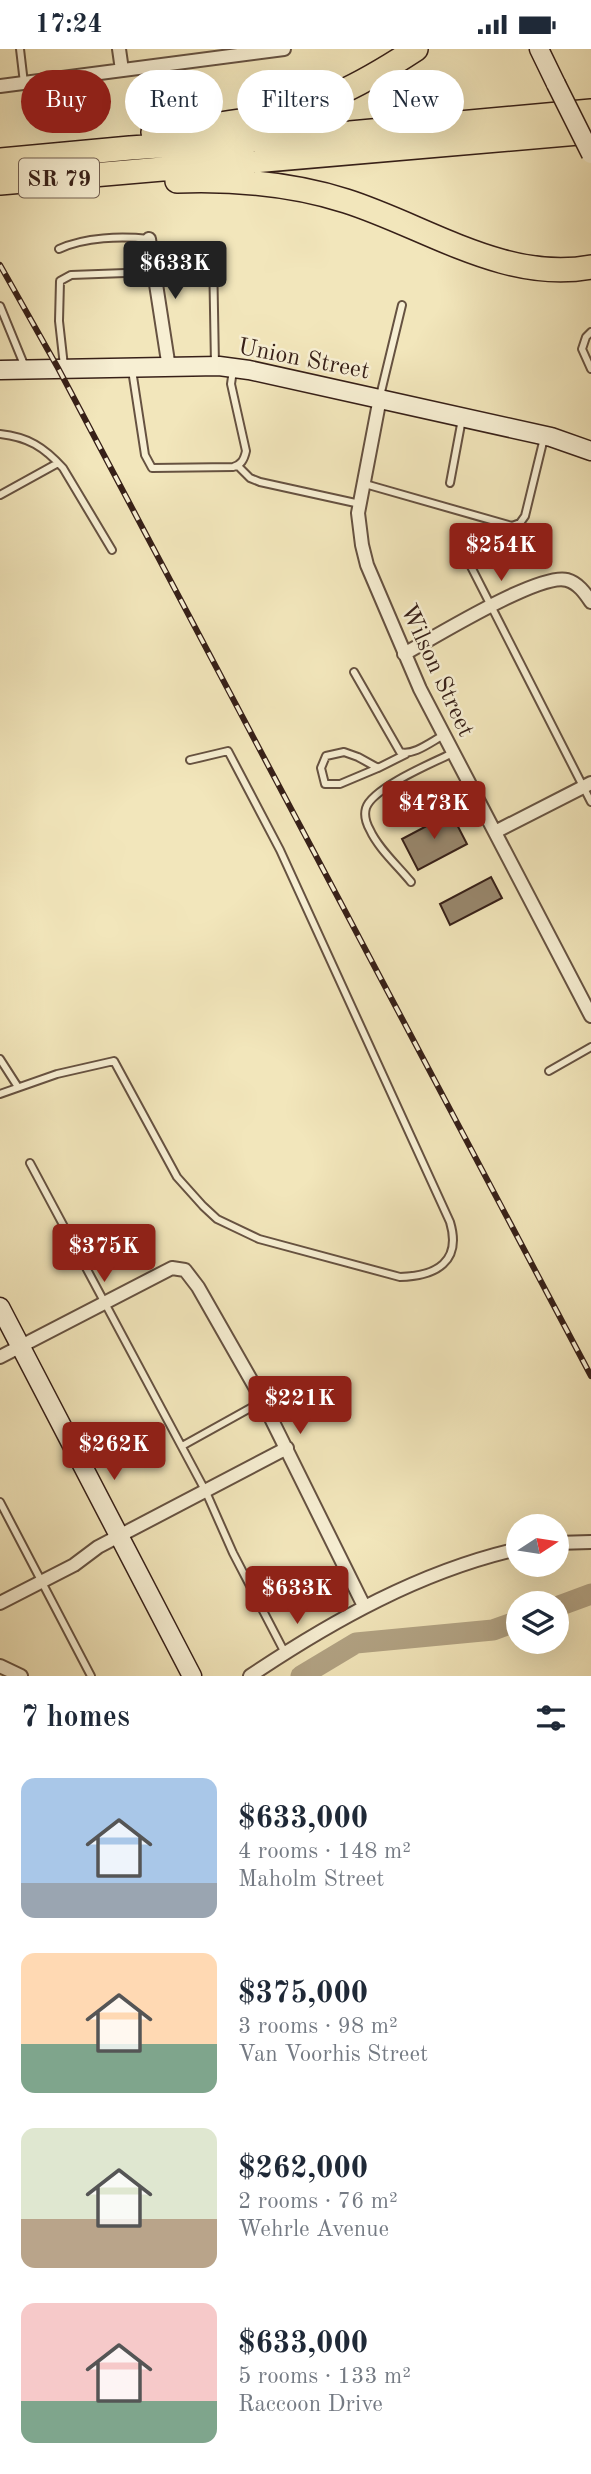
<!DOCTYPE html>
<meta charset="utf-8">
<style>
:root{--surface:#fff;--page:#f2f2f3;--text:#1f2937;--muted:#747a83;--accent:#8f2418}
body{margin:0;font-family:"Old Standard TT",serif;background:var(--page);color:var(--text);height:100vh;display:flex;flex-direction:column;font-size:26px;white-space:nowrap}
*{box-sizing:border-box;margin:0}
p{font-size:23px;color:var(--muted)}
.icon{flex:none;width:38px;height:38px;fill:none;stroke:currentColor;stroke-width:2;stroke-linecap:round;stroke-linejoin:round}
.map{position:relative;height:1627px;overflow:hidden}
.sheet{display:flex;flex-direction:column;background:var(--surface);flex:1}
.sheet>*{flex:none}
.guide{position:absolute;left:21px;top:21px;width:550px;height:63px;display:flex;gap:14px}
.needle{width:46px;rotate:78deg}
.controls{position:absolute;left:506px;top:1465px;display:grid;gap:14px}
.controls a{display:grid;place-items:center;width:63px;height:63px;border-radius:50%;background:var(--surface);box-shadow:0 7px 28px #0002;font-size:35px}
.price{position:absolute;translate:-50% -60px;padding:0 16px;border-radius:7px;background:var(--accent);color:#fff;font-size:23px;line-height:46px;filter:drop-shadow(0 2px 4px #0008)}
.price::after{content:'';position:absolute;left:50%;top:42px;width:21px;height:16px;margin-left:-10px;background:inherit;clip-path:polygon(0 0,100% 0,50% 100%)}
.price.current{background:#222;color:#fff}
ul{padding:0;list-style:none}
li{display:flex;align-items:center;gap:21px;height:175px;padding:0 21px}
li span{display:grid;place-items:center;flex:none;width:196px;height:140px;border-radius:14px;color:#555}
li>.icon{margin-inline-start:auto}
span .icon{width:84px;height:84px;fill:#fffc;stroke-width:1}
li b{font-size:30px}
h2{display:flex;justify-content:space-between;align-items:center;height:84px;padding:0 21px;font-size:30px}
.chip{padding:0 24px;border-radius:32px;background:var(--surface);box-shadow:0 7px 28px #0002;font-size:24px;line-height:63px}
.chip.current{background:var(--accent);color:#fff}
.status{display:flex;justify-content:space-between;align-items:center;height:49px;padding:0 35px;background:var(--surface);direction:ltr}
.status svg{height:19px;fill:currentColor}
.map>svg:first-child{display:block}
</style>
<div class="status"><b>17:24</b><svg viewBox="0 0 49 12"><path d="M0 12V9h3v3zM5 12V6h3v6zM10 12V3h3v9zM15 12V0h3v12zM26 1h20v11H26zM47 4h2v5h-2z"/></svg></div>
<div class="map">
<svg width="591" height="1627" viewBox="0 0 591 1627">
<rect width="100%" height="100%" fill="#f2e6bb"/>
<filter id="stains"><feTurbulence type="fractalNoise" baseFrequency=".00286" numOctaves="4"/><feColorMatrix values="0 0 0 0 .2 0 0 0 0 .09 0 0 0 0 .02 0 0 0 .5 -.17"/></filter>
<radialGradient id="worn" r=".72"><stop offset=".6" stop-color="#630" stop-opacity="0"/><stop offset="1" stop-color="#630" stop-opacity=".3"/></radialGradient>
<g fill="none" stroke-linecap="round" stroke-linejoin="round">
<path stroke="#b2a384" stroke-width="21" d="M556,1558L591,1545
M301,1627L356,1594L493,1581L518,1572"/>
</g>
<path fill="#98876d" stroke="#372018" stroke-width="2" d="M451,764L467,795L418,821L402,790Z
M491,828L502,849L450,876L440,855Z"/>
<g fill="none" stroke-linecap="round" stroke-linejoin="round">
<defs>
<path id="lane" d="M20,0L24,34
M59,200C85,188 121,187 149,190
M213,206L215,316
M0,257L25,318
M591,283L586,288L582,300L591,320
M64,317L59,272L60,232L71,226L153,223
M132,321L145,406L152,419L233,418C241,416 244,411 246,402L231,335L233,321
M380,347L402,256
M0,385C28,388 44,398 63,419L112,501
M238,417L250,429L260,433L360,455
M450,434L462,370
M365,435L512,477L520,474L525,467L544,389
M0,446L58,414
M461,498L591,753
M354,623L400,703C414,707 432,692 444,686
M344,703L358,708L378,719L340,735H325L321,719L326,707Z
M378,719L406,705
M411,833C398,817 378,799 370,781C366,774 364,766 366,759C372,739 434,713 453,704
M0,1010L18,1038
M549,1022L591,998
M0,1045L57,1025L114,1012L177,1128L203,1157L217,1170L259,1190L400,1228C436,1227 462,1213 450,1173L280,801L228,702L190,711
M30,1114L206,1443L233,1504L285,1604
M182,1397L263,1352
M0,1453L91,1627"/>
<path id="street" d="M119,0L122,21
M0,37L284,0
M149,190L169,319
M380,349L358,464L362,496L367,516L420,640L591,967
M404,605C433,589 540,523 567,531C578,534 585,544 591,553
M495,783L591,734
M0,1308L172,1219L185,1221L198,1238L259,1345L364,1557
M556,1494L591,1493
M0,1554L74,1516L98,1498L287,1399
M0,1617L21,1627
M250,1627C332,1572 421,1522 518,1500"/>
<path id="secondary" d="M539,0L556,35
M0,321L219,317L249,321L551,388L591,402
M0,1258L192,1627"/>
<path id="highway" d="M153,83C212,76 277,71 332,47C361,35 390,17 416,0
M0,111L130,99L350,84L591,62
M177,132C233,130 293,135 346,152C425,177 505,234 591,218
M0,134L591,83"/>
</defs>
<use href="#lane" stroke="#665241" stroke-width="10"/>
<use href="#street" stroke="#665241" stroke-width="16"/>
<use href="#secondary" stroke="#372018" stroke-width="21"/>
<use href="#highway" stroke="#372018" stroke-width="26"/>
<use href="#lane" stroke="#f7efd3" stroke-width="6"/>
<use href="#street" stroke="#f7efd3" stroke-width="12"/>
<use href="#secondary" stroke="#f7efd3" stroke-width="18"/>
<use href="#highway" stroke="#f2e6bb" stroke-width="23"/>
<defs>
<path id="rail" d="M0,216L58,319L591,1327"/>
</defs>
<use href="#rail" stroke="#372018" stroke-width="6"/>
<use href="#rail" stroke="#f7efd3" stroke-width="3.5" stroke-dasharray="10" stroke-linecap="butt"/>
<defs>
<path id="secondary-bridge" d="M556,35L591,105"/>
</defs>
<use href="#secondary-bridge" stroke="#372018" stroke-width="21" stroke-linecap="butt"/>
<use href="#secondary-bridge" stroke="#f7efd3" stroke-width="18"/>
</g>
<g text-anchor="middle" stroke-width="5" stroke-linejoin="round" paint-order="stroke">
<rect fill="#f7efd3" stroke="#715e50" stroke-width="2" x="19" y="109.5" width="80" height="39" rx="5"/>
<g font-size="23" font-weight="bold" fill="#372018">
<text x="59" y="137">SR 79</text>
</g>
<g font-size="24" fill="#372018" stroke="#f7efd3">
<text transform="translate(304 309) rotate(11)" y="8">Union Street</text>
<text transform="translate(438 621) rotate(65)" y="8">Wilson Street</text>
</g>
</g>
<rect width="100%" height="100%" filter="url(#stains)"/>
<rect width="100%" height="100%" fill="url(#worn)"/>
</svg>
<div class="controls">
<a><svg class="needle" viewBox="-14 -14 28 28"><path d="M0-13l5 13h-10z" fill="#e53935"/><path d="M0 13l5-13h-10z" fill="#747a83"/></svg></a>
<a><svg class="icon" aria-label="layers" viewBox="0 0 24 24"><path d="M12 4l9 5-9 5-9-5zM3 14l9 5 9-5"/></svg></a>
</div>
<b class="price current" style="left:175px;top:252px">$633K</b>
<b class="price" style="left:501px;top:534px">$254K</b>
<b class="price" style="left:434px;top:792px">$473K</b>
<b class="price" style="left:104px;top:1235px">$375K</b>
<b class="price" style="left:300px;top:1387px">$221K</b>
<b class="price" style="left:114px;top:1433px">$262K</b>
<b class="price" style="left:297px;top:1577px">$633K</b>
<div class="guide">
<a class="chip current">Buy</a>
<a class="chip">Rent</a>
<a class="chip">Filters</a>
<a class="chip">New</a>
</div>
</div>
<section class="sheet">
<h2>7 homes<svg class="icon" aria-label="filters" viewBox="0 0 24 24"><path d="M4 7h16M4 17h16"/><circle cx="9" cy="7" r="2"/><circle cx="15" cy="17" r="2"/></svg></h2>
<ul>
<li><span style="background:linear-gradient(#a9c7e8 75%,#9aa5b1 0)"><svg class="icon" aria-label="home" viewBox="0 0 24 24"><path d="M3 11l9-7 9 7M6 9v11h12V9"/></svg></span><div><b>$633,000</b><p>4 rooms · 148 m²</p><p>Maholm Street</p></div></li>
<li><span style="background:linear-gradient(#ffd9b3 65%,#7fa58c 0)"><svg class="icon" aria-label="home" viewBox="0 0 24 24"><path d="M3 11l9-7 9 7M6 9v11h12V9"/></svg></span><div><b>$375,000</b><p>3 rooms · 98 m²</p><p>Van Voorhis Street</p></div></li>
<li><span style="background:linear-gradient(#dfe7d0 65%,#b9a48a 0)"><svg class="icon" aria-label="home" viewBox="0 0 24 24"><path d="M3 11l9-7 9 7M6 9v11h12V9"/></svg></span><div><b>$262,000</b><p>2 rooms · 76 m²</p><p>Wehrle Avenue</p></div></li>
<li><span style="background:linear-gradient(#f6c9c9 70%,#7fa58c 0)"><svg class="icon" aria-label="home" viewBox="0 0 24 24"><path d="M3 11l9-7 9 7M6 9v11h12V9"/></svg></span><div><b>$633,000</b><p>5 rooms · 133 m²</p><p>Raccoon Drive</p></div></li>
</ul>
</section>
